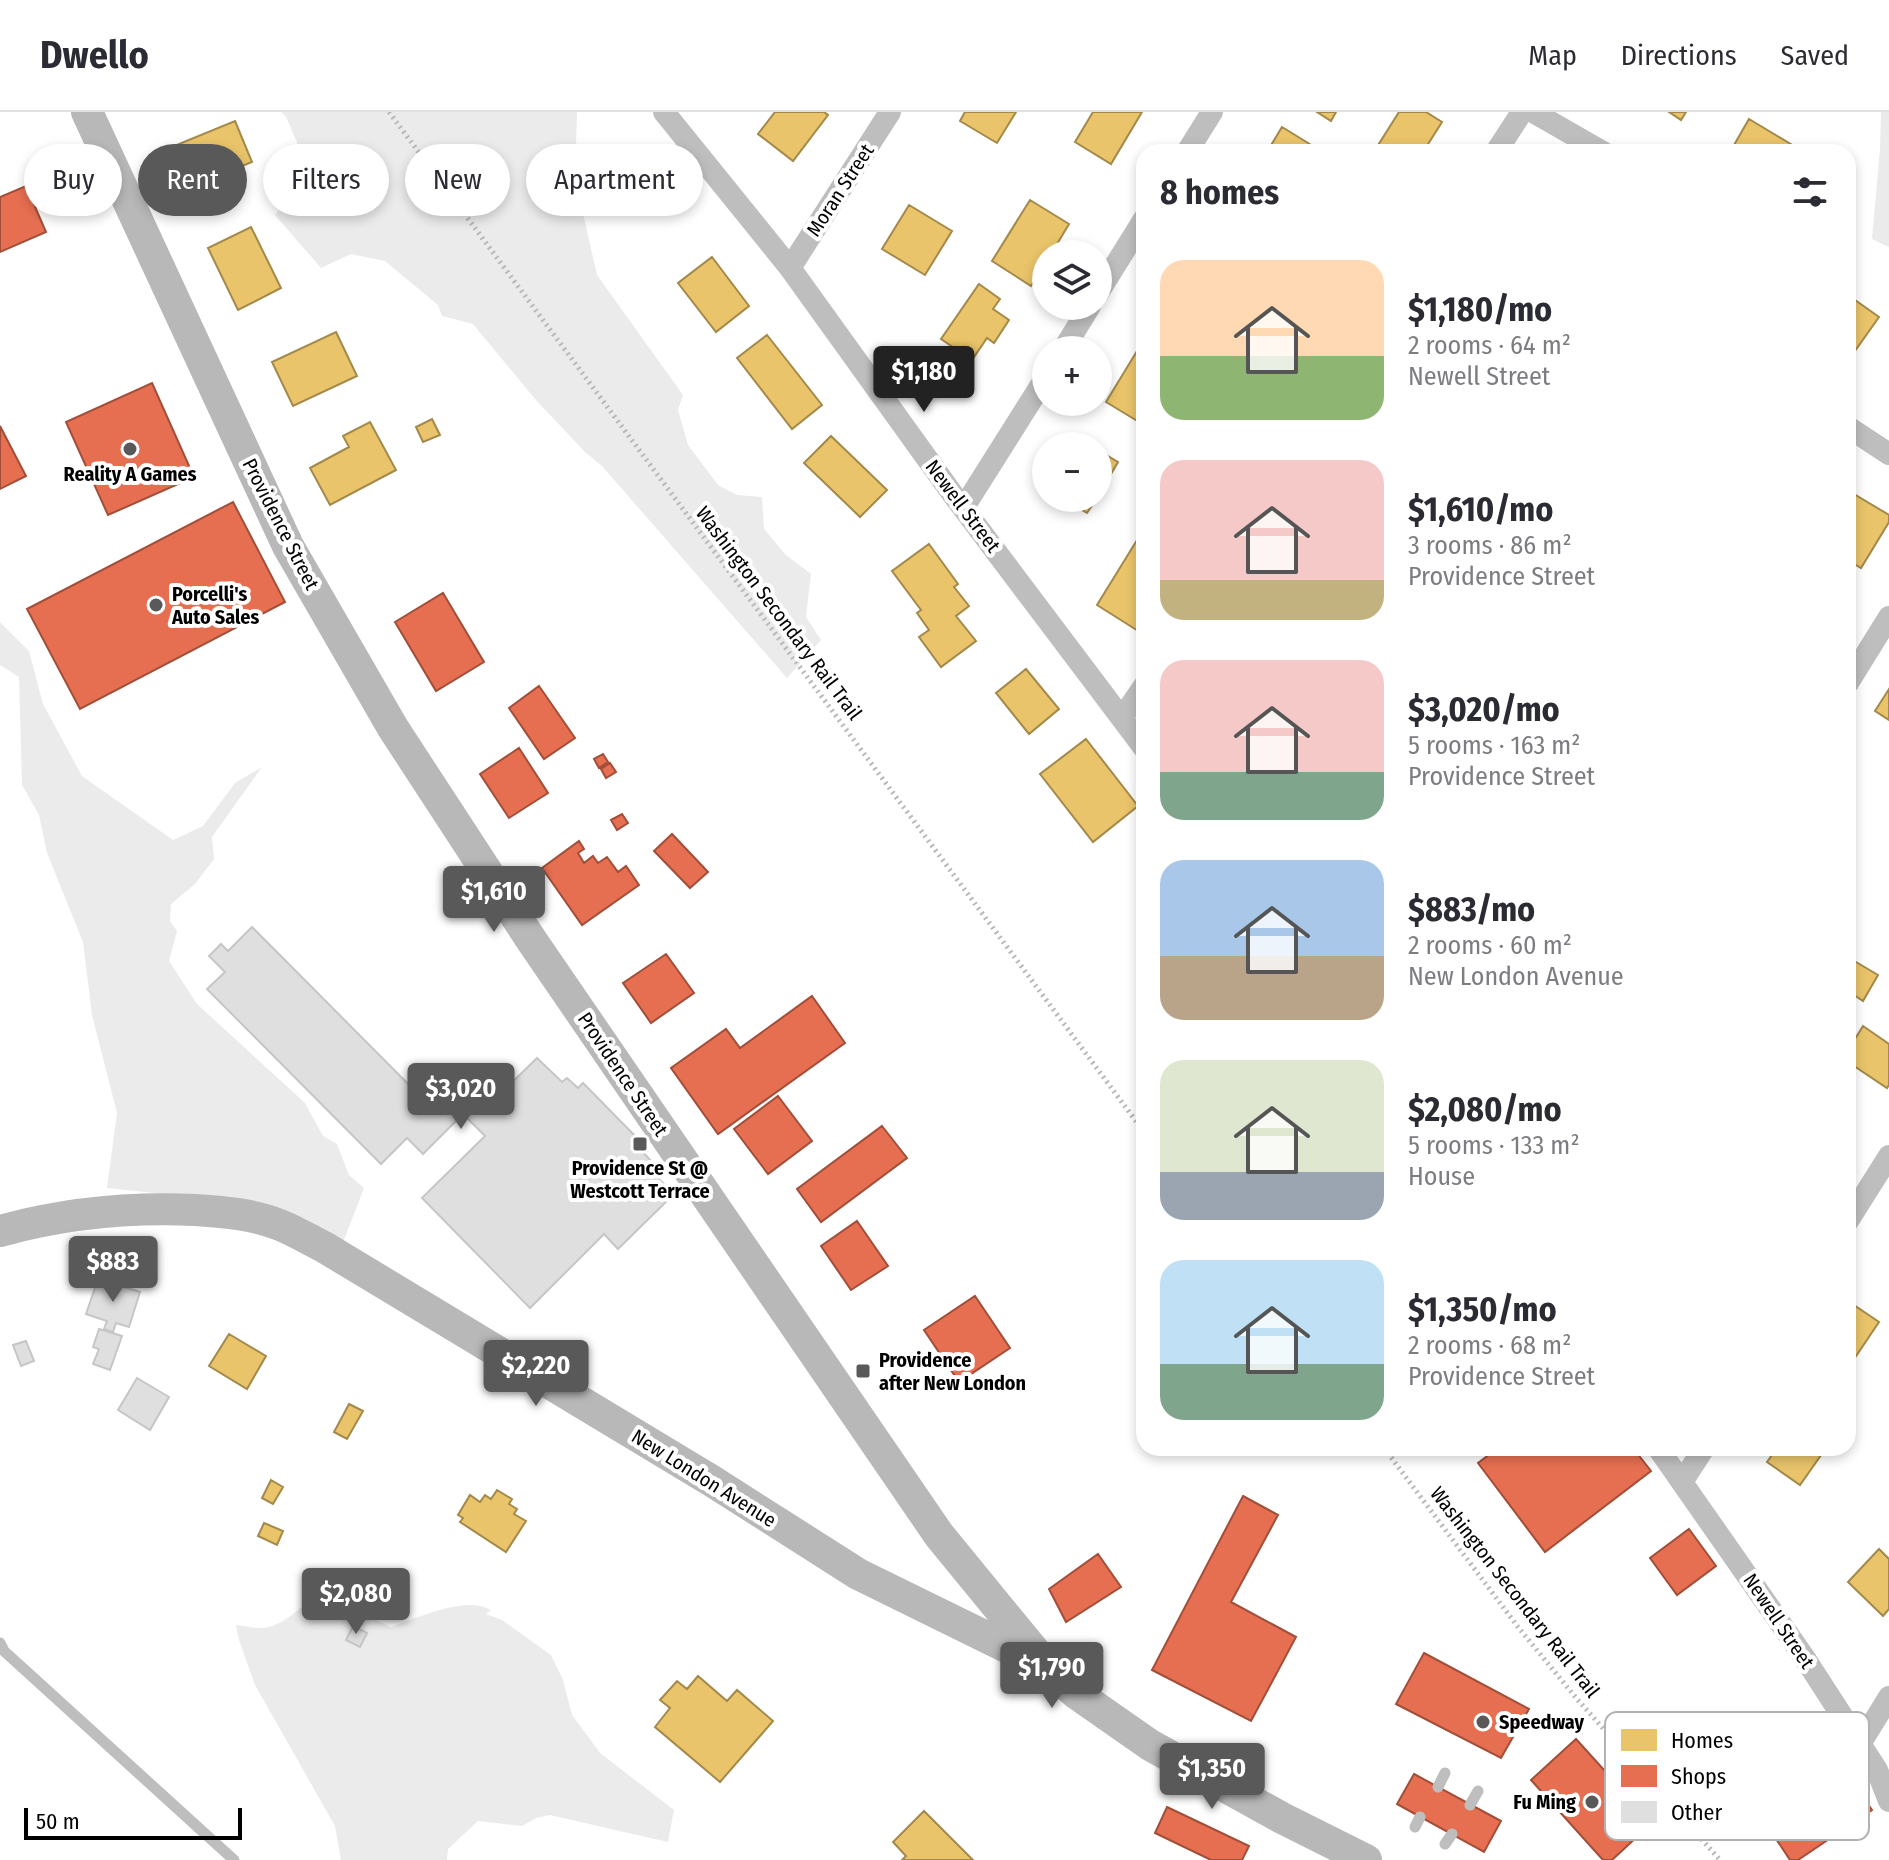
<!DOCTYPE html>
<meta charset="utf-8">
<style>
:root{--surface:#fff;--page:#f2f2f3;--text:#2b2b33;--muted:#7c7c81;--line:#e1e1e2;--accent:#595959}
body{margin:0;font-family:"Fira Sans Condensed",sans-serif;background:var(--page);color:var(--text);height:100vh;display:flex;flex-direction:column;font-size:30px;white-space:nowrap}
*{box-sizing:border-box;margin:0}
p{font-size:26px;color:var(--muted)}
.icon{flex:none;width:44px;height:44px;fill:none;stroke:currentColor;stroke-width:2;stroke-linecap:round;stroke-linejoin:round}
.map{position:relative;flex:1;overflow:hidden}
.panel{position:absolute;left:1136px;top:32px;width:720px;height:1312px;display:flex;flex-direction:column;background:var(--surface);border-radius:24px;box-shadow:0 4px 12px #0003}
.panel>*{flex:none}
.hud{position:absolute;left:24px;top:32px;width:760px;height:72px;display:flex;gap:16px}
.controls{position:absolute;left:1032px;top:128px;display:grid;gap:16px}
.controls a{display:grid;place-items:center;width:80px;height:80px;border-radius:50%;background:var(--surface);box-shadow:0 4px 12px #0003;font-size:40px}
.scale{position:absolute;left:24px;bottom:20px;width:218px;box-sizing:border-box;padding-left:8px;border:4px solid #000;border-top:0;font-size:22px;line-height:28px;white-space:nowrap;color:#000;-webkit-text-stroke:6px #fff;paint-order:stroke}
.price{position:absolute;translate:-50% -68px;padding:0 18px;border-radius:8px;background:var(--accent);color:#fff;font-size:26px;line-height:52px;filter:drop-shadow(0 2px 4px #0008)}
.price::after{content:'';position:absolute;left:50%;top:48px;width:24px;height:18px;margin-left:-12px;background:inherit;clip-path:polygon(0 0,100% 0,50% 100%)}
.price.on{background:#222;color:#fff}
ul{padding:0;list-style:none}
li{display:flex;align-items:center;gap:24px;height:200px;padding:0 24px}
li span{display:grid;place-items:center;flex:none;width:224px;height:160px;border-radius:24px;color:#555}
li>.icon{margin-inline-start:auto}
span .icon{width:96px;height:96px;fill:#fffc;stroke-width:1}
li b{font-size:34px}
h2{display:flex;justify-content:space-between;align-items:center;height:96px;padding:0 24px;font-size:34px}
.pill{padding:0 28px;border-radius:36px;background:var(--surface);box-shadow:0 4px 12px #0003;font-size:28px;line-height:72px}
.pill.on{background:var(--accent);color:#fff}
header{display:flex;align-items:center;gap:48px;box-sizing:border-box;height:112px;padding:0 40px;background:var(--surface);border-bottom:2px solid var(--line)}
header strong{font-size:38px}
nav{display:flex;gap:44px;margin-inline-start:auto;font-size:28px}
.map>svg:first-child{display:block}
</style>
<header>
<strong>Dwello</strong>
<nav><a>Map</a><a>Directions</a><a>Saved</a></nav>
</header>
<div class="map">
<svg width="1889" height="1748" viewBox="0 0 1889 1748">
<rect width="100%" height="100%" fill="#fff"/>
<path fill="#ebebeb" d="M281,0H577L575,66L597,163L683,283L678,298L688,333L718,373L737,383L762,385L764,417L786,443L811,462L806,505L821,528L787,566L602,354L585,340L535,287L473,212L442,204L438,193L385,149L351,142L321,156L275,103L294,76L297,30L286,5Z
M1881,0H1889V135L1872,127L1880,37Z
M0,510L29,539L43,592L82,664L173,728L203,714L235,671L262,655L212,725L214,747L195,772L171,792L170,809L177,819L169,849L197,892L305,991L323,1024L337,1032L349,1063L364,1076L340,1138L163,1082L107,1076L117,1001L92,903L83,830L47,741L39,703L22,673L19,565L0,553Z
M318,1482L391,1515C418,1506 466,1483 491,1498L486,1502L502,1508L551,1543L563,1568L572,1603L600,1641L674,1698L668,1730L550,1703L536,1706L522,1714L478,1709L448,1737L447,1748H341L335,1714L255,1573L239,1528L236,1513C246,1514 260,1518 269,1515C288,1510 303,1492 318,1482Z"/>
<path fill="#e9c46a" stroke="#a3894a" stroke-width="2" d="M775,0H824L828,3L793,49L758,22Z
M965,0H1016L997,31L960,9Z
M1093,0H1142L1111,52L1075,30Z
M1317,0H1336L1331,9Z
M1399,0H1426L1442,10L1423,40H1378L1375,38Z
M1669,0H1686L1681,8Z
M1749,7L1804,40H1730Z
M235,9L252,50L191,75L174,34Z
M1282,15L1313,34L1310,40H1267Z
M645,57L653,67L640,77L633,67Z
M1030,88L1069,112L1051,142H1046V150L1031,174L992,149Z
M909,93L952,119L925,163L882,137Z
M251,115L281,176L238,198L208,136Z
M712,145L749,194L716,220L678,171Z
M979,172L1000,187L993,197L1009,208L994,231L987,226L972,248L941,227Z
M1848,183L1879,205L1850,246L1848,244Z
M336,220L357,264L293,294L272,250Z
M767,223L822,293L792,317L737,246Z
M1137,239L1144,243V313L1106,290Z
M432,307L440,323L423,330L416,315Z
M370,310L396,358L330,393L310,356L349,335L343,324Z
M831,324L887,378L860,405L804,351Z
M1098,338L1118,350L1098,384Z
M1854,382L1889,403V410L1861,456L1848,448V392Z
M1062,386H1097L1087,401Z
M1142,420L1144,421L1143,522L1097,493Z
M929,432L958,472L954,475L969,494L956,504L976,529L941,555L919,525L929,518L917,501L921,498L892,459Z
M1026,557L1059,597L1029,622L996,581Z
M1889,577V608L1875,599Z
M1086,627L1138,694L1093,730L1040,662Z
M1851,847L1878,863L1863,889L1848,879V852Z
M1863,914L1889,932V973L1887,976L1848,950V938Z
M1848,1189L1879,1210L1848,1256Z
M229,1222L266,1244L247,1277L209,1254Z
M349,1292L363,1299L347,1327L334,1320Z
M1777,1336H1826L1800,1373L1767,1350Z
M271,1368L283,1375L273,1392L262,1386Z
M497,1378L512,1387L509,1392L517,1397L514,1402L526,1409L506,1440L460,1410L463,1406L458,1403L470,1383L480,1390L485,1383L491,1387Z
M264,1411L283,1419L277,1433L258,1424Z
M1879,1437L1889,1447V1497L1883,1504L1848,1470Z
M698,1564L727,1589L737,1578L773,1609L720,1670L655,1615L670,1596L660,1588L677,1569L687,1577Z
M924,1699L973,1748H902L906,1744L893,1730Z"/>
<path fill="#e76f51" stroke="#a24e39" stroke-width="2" d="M26,74L46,120L0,140V85Z
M152,271L194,365L108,403L66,310Z
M0,314L26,364L0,377Z
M233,390L285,490L80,597L27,497Z
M443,481L484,550L436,579L395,510Z
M539,574L575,626L544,647L509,596Z
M519,636L548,681L509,706L480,662Z
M603,642L608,650L599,656L594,647Z
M610,651L616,660L606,666L601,657Z
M622,702L628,711L617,718L611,708Z
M672,722L708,760L690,776L654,739Z
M579,729L584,737L578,741L584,751L593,744L598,751L607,745L618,760L626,754L639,773L582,813L542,756Z
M666,842L694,881L651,911L623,871Z
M812,884L845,931L718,1022L671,956L726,917L740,936Z
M778,984L812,1029L768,1062L734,1017Z
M882,1014L907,1046L821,1110L797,1077Z
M857,1109L888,1154L851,1178L821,1134Z
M975,1184L1010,1236L959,1270L924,1218Z
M1498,1336H1633L1651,1359L1545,1440L1478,1351Z
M1243,1384L1278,1403L1231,1490L1296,1525L1251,1609L1152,1558Z
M1689,1417L1716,1454L1677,1483L1650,1446Z
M1098,1442L1121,1475L1066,1510L1049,1477Z
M1424,1541L1529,1597L1501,1646L1396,1592Z
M1576,1627L1652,1711L1612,1748H1603L1531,1668Z
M1842,1655L1872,1698L1798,1748H1790L1763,1707Z
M1414,1662L1501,1709L1484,1740L1397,1692Z
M1167,1695L1249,1734L1242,1748H1211L1155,1721Z"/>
<path fill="#dfdfdf" stroke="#c6c6c6" stroke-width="2" d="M252,815L430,994L453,971L482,1000L537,946L562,970L567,966L578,976L583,971L646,1035L642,1039L651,1049L646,1054L674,1082L618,1137L604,1122L530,1196L422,1086L485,1024L463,1002L423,1042L407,1026L381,1052L207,877L225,860L209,844L221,832L228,839Z
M98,1167L140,1180L129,1215L116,1211L113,1220L104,1217L107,1209L86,1202Z
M99,1217L122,1224L110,1258L93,1252L99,1237L93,1235Z
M26,1229L34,1249L21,1254L13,1233Z
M137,1266L169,1285L150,1318L118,1298Z
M353,1514L367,1521L360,1535L346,1528Z"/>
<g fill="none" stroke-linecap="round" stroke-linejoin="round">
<path stroke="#b9b9b9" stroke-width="5" stroke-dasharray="2 4" stroke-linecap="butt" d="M389,0L1144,1020
M1384,1336L1518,1515L1577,1587L1720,1748"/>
<path stroke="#bebebe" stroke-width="11" d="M0,1531L4,1539L234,1748
M1438,1675L1445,1661
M1470,1693L1478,1679
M1415,1715L1420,1705
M1445,1732L1452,1722"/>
<path stroke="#bebebe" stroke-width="22" d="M664,0L790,156L954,384L1144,636
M1533,0L1603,40
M1187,40L1212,0
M1496,40L1522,0
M790,156L890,0
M1098,181L1144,107
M1063,238L1090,194
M1848,315L1889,342
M964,395L1046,265
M1848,571L1889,505
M1122,606L1144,574
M1848,1109L1889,1044
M1658,1336L1804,1545L1877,1658L1889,1689
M1682,1370L1704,1336
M1860,1632L1889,1585"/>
<path stroke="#b8b8b8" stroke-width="32" d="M87,0L288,434L393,616L532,829L939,1423L1048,1556L1077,1582L1150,1633L1282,1706L1366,1748
M0,1119C65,1101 128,1095 195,1098C224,1100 253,1102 280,1113C295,1119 310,1128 324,1135L712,1369L858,1462L1039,1551"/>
</g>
<g fill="#595959" stroke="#fff" stroke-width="3">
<circle cx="130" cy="337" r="8"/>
<circle cx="156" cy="493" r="8"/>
<rect x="632" y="1024" width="16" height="16" rx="4"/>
<rect x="855" y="1251" width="16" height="16" rx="4"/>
<circle cx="1483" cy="1610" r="8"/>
<circle cx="1592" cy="1690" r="8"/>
</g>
<g text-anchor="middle" stroke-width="8" stroke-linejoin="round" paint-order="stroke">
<g font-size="20" fill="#000" stroke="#fff">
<text transform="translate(840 78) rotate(-57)" y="7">Moran Street</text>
<text transform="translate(963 394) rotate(53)" y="7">Newell Street</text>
<text transform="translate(281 412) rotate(63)" y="7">Providence Street</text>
<text transform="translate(779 501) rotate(53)" y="7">Washington Secondary Rail Trail</text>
<text transform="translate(623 962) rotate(56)" y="7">Providence Street</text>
<text transform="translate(704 1366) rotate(32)" y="7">New London Avenue</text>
<text transform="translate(1515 1480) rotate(52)" y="7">Washington Secondary Rail Trail</text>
<text transform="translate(1779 1509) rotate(56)" y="7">Newell Street</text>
</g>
<g font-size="20" font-weight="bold" fill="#000" stroke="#fff" text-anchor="start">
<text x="130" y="369" text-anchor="middle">Reality A Games</text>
<text x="172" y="489">Porcelli's<tspan x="172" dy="23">Auto Sales</tspan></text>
<text x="640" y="1063" text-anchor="middle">Providence St @<tspan x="640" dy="23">Westcott Terrace</tspan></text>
<text x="879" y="1255">Providence<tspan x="879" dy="23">after New London</tspan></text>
<text x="1499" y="1617">Speedway</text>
<text x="1576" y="1697" text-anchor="end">Fu Ming</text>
</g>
</g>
<rect x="1605" y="1600" width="264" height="128" rx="12" fill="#fff" stroke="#b2b2b2" stroke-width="2"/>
<rect x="1621" y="1617" width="36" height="22" fill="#e9c46a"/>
<rect x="1621" y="1653" width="36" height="22" fill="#e76f51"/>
<rect x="1621" y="1689" width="36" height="22" fill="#dfdfdf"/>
<g font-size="22" fill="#000">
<text x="1671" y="1636">Homes</text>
<text x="1671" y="1672">Shops</text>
<text x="1671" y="1708">Other</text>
</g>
</svg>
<div class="controls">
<a><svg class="icon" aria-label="layers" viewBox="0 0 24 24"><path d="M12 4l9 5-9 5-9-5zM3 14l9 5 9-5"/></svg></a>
<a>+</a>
<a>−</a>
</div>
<div class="scale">50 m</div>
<b class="price on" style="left:924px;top:302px">$1,180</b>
<b class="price" style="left:494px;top:822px">$1,610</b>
<b class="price" style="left:461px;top:1019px">$3,020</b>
<b class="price" style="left:113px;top:1192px">$883</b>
<b class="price" style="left:536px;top:1296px">$2,220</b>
<b class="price" style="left:356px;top:1524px">$2,080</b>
<b class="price" style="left:1052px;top:1598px">$1,790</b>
<b class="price" style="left:1212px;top:1699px">$1,350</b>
<div class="hud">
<a class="pill">Buy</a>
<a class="pill on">Rent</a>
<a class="pill">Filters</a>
<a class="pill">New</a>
<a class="pill">Apartment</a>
</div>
<section class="panel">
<h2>8 homes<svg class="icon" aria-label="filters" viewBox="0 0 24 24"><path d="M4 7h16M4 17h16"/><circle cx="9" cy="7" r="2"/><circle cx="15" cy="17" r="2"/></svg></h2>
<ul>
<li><span style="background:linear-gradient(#ffd9b3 60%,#8fb573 0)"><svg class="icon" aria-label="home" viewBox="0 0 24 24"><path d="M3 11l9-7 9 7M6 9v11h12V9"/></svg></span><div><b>$1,180/mo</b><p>2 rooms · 64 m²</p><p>Newell Street</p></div></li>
<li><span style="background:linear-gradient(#f6c9c9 75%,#c2b280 0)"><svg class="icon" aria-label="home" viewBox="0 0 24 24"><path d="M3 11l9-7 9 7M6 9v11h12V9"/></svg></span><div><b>$1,610/mo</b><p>3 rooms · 86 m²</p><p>Providence Street</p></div></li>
<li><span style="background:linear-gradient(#f6c9c9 70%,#7fa58c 0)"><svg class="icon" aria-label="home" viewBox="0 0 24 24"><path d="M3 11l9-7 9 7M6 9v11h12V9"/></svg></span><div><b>$3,020/mo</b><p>5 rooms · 163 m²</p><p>Providence Street</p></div></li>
<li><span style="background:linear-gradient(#a9c7e8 60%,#b9a48a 0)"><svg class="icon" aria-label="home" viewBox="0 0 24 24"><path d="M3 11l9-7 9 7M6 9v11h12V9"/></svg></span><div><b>$883/mo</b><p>2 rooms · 60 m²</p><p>New London Avenue</p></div></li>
<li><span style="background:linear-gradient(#dfe7d0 70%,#9aa5b1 0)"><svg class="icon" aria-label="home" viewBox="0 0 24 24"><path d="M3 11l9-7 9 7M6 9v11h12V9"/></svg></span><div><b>$2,080/mo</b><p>5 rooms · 133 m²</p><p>House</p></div></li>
<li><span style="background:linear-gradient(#bfe0f5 65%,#7fa58c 0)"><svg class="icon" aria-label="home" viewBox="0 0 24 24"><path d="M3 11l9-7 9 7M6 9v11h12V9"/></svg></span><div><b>$1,350/mo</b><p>2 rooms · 68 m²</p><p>Providence Street</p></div></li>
</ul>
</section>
</div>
